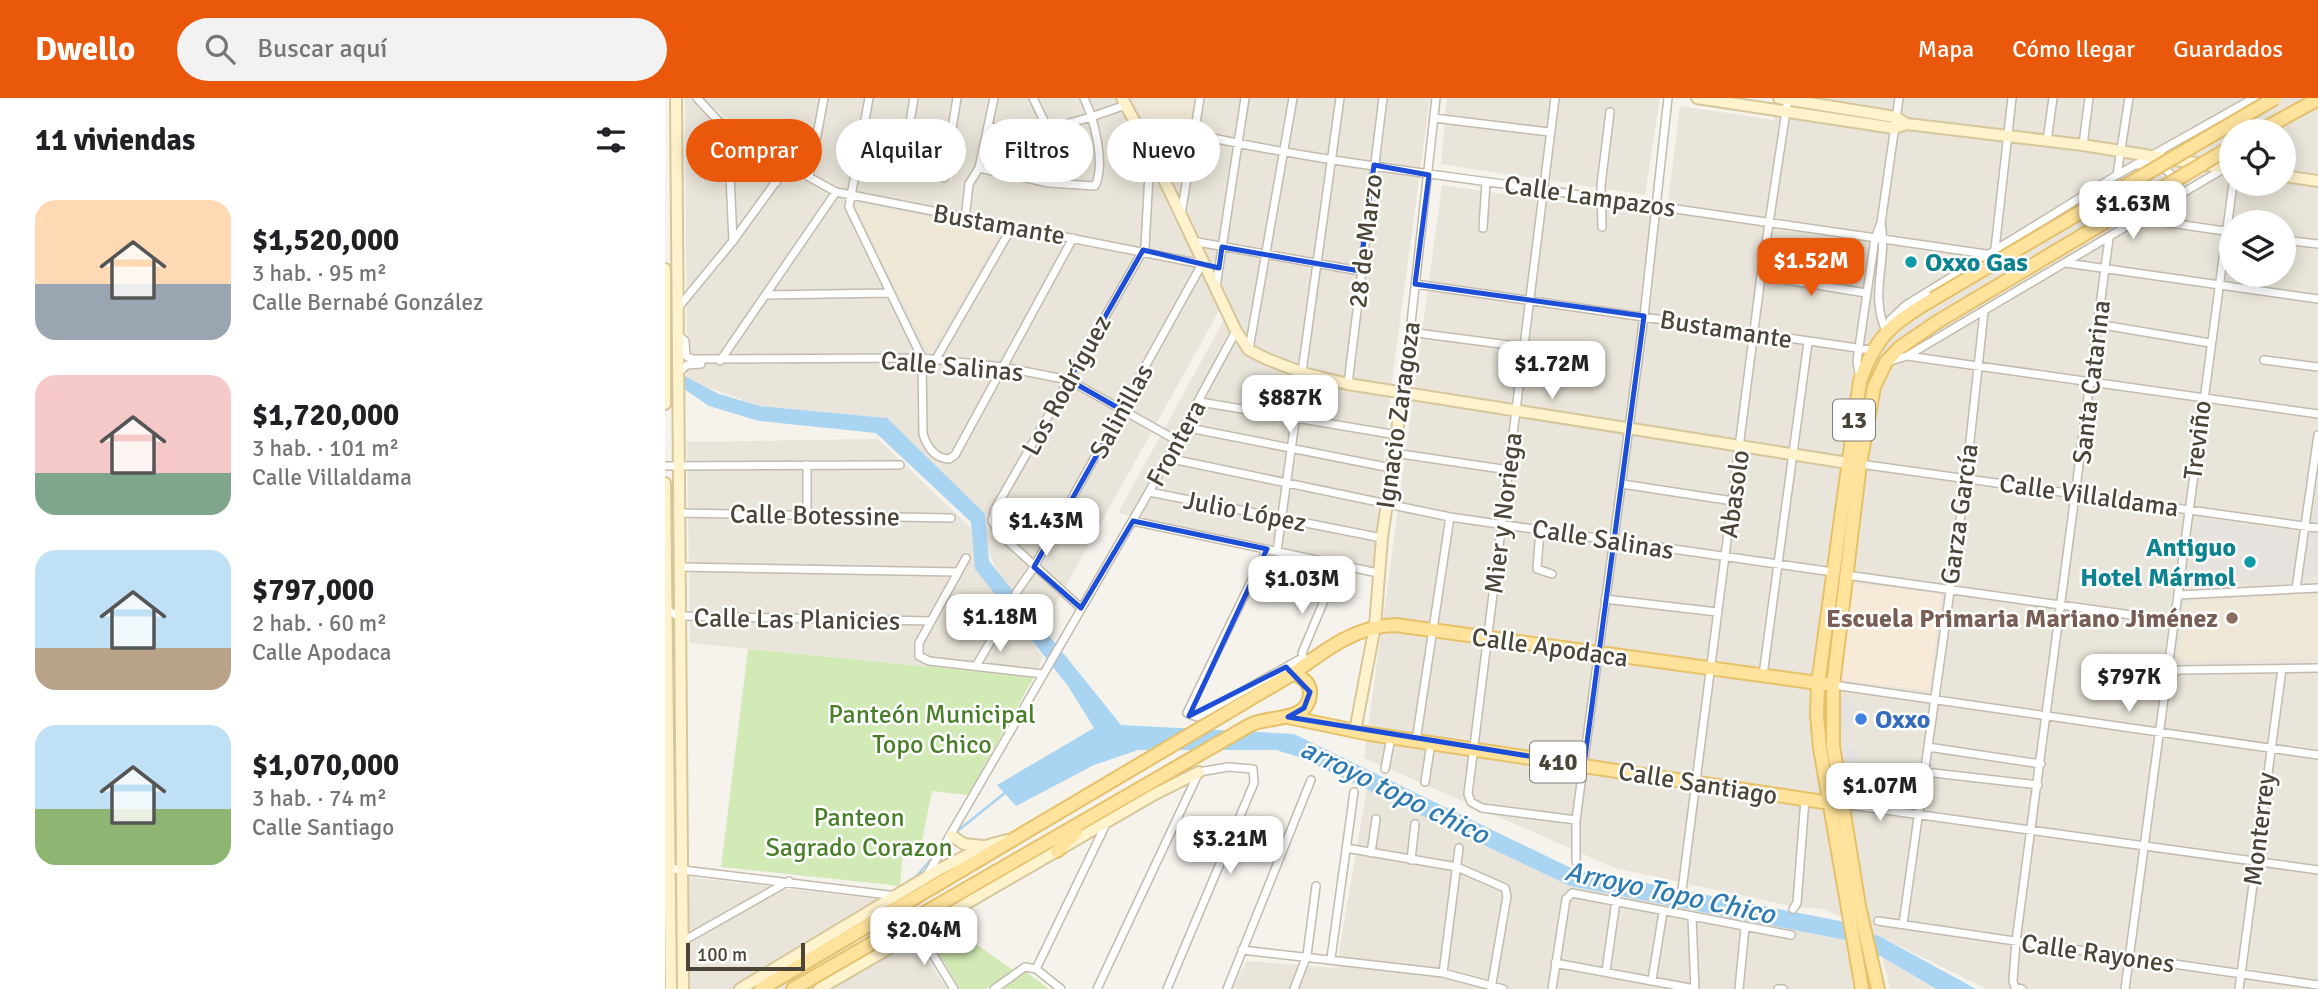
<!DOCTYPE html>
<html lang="es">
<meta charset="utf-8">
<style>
:root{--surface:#fff;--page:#f2f2f2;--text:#202124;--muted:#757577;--accent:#ea580c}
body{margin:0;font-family:Signika,sans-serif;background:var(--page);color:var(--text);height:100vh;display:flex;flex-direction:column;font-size:26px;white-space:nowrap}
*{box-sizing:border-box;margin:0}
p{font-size:23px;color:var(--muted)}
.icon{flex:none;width:38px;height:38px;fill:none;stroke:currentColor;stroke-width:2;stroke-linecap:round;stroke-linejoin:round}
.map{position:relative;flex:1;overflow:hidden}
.panel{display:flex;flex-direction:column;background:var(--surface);width:665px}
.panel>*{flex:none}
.banner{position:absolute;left:21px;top:21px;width:665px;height:63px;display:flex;gap:14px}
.buttons{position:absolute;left:1554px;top:21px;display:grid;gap:14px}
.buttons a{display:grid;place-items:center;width:77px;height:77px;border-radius:50%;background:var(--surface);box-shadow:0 4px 18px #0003;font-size:35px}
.scale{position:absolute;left:21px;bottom:18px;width:119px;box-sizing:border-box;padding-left:7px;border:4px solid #4b4439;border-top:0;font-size:19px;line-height:24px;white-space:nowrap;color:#4b4439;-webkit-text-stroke:5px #fff;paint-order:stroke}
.price{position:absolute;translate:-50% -60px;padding:0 16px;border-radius:14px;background:#fff;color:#222;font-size:23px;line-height:46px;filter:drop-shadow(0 2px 4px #0008)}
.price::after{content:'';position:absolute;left:50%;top:42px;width:21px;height:16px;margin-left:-10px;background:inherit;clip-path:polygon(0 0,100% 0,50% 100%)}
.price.active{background:var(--accent);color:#fff}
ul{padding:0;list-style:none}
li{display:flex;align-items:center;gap:21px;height:175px;padding:0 35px}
li span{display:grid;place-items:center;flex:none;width:196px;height:140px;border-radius:21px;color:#555}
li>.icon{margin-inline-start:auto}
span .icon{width:84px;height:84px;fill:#fffc;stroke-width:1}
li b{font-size:30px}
h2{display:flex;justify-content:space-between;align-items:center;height:84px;padding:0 35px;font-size:30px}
.tag{padding:0 24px;border-radius:32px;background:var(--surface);box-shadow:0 4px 18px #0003;font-size:24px;line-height:63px}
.tag.active{background:var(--accent);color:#fff}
header{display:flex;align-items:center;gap:42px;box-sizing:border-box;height:98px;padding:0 35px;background:var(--accent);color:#fff}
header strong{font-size:33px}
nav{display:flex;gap:38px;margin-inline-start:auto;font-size:24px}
.search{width:490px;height:63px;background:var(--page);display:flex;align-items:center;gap:18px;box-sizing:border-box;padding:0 24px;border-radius:38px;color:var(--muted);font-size:26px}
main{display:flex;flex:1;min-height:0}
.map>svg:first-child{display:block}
</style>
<header>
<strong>Dwello</strong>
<div class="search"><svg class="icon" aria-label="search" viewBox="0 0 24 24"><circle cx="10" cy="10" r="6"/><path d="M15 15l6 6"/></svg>Buscar aquí</div>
<nav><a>Mapa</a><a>Cómo llegar</a><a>Guardados</a></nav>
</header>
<main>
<section class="panel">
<h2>11 viviendas<svg class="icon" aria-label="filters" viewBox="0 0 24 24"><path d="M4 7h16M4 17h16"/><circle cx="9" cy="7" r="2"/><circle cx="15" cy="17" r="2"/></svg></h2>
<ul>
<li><span style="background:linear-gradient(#ffd9b3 60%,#9aa5b1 0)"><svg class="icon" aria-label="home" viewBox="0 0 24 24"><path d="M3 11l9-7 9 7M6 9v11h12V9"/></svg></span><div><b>$1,520,000</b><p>3 hab. · 95 m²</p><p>Calle Bernabé González</p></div></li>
<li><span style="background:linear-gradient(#f6c9c9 70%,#7fa58c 0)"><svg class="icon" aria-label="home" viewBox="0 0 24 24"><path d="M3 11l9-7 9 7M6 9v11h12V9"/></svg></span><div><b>$1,720,000</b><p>3 hab. · 101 m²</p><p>Calle Villaldama</p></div></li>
<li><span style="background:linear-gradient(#bfe0f5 70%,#b9a48a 0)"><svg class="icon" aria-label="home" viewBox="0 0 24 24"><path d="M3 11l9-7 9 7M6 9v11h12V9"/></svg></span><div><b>$797,000</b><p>2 hab. · 60 m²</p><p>Calle Apodaca</p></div></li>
<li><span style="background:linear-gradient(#bfe0f5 60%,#8fb573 0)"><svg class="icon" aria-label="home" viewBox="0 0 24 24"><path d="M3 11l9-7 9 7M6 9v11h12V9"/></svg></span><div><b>$1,070,000</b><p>3 hab. · 74 m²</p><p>Calle Santiago</p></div></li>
</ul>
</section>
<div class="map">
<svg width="1653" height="891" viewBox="0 0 1653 891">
<rect width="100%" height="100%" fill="#f6f3ec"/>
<path fill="#eae5da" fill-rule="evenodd" d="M20,0H29L97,46L35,0H765L727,283L708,469L453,415L566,209L473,34L555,211L377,531L345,501L322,451L318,419L222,320L95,308L22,282Z
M782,0H995L980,97L776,66Z
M1110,0H1653V891H1322L1159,811L1130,809L950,770L699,660L777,87L1001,120L1015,8L1109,22ZM1566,33H1619V86H1566ZM1566,124H1619V177H1566Z
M213,341L307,431L311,466L378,559L369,579L25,545L22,344Z
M702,691L905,788L1180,842L1191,891H566L582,863L671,870Z
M23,779L220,802L283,891H0V785Z
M1217,859L1269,891H1225Z"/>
<path fill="#f7ead8" d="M1187,485L1277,496L1264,593L1176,582Z"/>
<path fill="#e6e2dd" d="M1653,371V479L1525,487L1532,419L1643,436Z"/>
<path fill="#efe8d6" d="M468,0H531L517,103L494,54Z
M190,106L336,133L264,255L226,179Z
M1653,496V560L1512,563L1520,508L1529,502Z"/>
<path fill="#d2eab5" d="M83,551L369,579L303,697L267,693L257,743H251L250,754L238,753L235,788L56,769Z
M272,829L298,837L351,874L320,891H295L262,836Z
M360,873L384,891H338Z"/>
<path fill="#e5e3e0" d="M1188,601V631L1176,629L1174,603Z
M1178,650L1195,653L1192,672L1215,676L1212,696L1184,691Z"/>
<path fill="#a9d4f2" d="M0,262L23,280L54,296L95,308L222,320L320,416L324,463L456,627L629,636L908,771L1175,823L1216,839L1311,891H1271L1217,859L1180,842L905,788L634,659L611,652H473L429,667L351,708L332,687L429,630L403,588L310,471L306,424L211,335L94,323L44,308L0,278Z"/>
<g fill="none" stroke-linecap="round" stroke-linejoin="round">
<path stroke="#a9d4f2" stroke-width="2.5" d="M290,735L341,694
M248,782L269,758"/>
<defs>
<path id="street" d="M32,0L111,85
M159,0L144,79L171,94L537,166L369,469L351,495
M204,0L184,109L257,260L258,336C262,349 269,360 284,361L290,357L408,140
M368,0L385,35L384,85
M890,0L803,696L806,704L817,710L911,722
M769,20L884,34
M324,29C370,39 417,23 460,7
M63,34L68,143
M529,36C645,62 763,75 880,92C1027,113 1174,134 1321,156
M1382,43L1388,0
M1418,47L1424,0
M238,66L249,0
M1473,67C1495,63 1512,75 1515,96
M314,70L384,85L430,88C441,66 429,21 419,0
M1452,77L1464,0
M279,80L292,0
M516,117L535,0
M300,121L304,86L314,70L329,0
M1478,121L1566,134
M1216,125C1223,164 1204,196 1221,233
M937,129L936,87L945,14
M818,130L821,84
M1619,142L1653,146
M527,143L695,173
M1330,151L1347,0
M1401,165L1653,201
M1096,178L1201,195
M750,186L1206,252
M551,189L580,0
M101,197L224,195
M12,211L68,143L121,70
M1432,226L1545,245
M1223,232L1225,222L1241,207L1452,77L1589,0
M744,234L859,249
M13,237L20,243L21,258L27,261L257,260L338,269L404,282L511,342
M584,251L628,0
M1242,258L1653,316
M271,261L347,129
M1599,262L1653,269
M55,263L171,94
M1225,263L1242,258L1560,70
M13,275L22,267L36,266
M1195,282L1192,263L1210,140L1216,125L1234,0
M683,286L718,0
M738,297L771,0
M535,304L732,337
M519,329L726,370
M729,355L844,372
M502,360L785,419L1168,474
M1195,366L1653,430
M142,367V416
M0,368L235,367
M957,386L1068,403
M484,394L717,440
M13,415L286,420
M468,423L713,475
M875,431L872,471L887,476
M602,451L522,615L532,619L637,560
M612,453L675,0
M301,460L254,545V558L264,563L378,576
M14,469L293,474
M1181,477L1509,523
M1631,491L1653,337
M1513,497L1653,490
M940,501L1052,514
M416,510L335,436L327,423L330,411L480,149L485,58
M1,512L14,518L266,523
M639,562L637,555L674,467
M311,568L334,529
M1098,577L1143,244
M1502,578L1514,572L1653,570
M1168,587L1653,657
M751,643L785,419
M1263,649L1376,666
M720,671L726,639
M1260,674L1373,687
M760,684L766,645
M1177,706L1653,772
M681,750L792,769L840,790L842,798L826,891
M706,755L711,721
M746,762L750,726
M911,763V722L979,218L1003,0
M1,770L232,798
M262,777L484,394L571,233
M1017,792L1096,178L1123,0
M1128,811L1132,805L1140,701
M1027,820L1030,891
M1213,823L1653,887
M1238,826L1301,380L1319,214
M253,832L289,891
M18,843L124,783
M577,852L778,875L838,891
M666,860L689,694
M890,865L1030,891
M371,871L442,724
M941,873L951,803
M778,875L794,750
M987,882L998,814
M329,891L360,869L371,871L396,891
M432,891L534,674L563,669L588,671L589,685L502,891
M562,891L646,682
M629,891L642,857L651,788
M887,891L901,801L907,795L1126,837
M1074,891L1080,829
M1113,891H1118
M1357,891L1350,889L1348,883L1351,843L1444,140
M1460,891L1568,86
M1574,891L1617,571"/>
<path id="secondary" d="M11,0L18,891
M457,0L486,54L571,233L584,252L602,261L638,275L683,286L1183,365
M1032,0L1229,30L1242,26L1418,47L1566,71
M1114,0L1230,19L1242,26
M1619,78L1653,83
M0,171V306
M0,385L6,891
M690,633L710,528L717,440L737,297
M287,738L299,746L317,748
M75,891L275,771L320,748L342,742
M154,891L490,696L534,674"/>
<path id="primary" d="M1595,33L1653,1
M623,619L705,636L1172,706
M392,753L411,734
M96,891L629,575C660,552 691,528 730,527L1168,587
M128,891L585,627C604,617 643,625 645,596C646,585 637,580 629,575
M1197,891L1155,650L1152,617L1153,586L1195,283C1212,236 1227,226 1268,201
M1213,891L1194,808L1168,648V587L1195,366L1209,289L1221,264L1234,250L1272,224"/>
</defs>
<use href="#street" stroke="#c2bbae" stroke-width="10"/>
<use href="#secondary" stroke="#d6c79b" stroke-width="14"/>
<use href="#primary" stroke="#e6c16a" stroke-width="16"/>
<use href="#street" stroke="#fff" stroke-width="7"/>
<use href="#secondary" stroke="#fff3cd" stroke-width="10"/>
<use href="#primary" stroke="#ffe39c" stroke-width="12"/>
<defs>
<path id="primary-bridge" d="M1268,201L1610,0
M1272,224L1566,49"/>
</defs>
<use href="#primary-bridge" stroke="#e6c16a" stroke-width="16" stroke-linecap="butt"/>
<use href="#primary-bridge" stroke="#ffe39c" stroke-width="12"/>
</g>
<path fill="none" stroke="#1d4ed8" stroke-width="5" stroke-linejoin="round" d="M709,67L764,77L750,186L979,218L919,667L623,619L639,610L645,594L621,569L524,618L602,451L468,423L416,510L369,469L457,312L404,282L478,152L554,170L557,149L695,173Z"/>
<g fill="#0f9aa8" stroke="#fff" stroke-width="2.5">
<circle cx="1246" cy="164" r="7"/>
<circle cx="1585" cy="464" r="7"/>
</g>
<circle fill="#8d6e63" stroke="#fff" stroke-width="2.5" cx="1567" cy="520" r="7"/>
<circle fill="#3f7fe0" stroke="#fff" stroke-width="2.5" cx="1196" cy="621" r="7"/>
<g text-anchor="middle" stroke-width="5" stroke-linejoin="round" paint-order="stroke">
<g fill="#fff" stroke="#817c74" stroke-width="2">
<rect x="1168" y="301.5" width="42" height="41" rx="5"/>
<rect x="865" y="643.5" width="56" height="41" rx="5"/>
</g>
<g font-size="24" font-weight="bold" fill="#4b4439">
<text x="1189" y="330">13</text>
<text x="893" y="672">410</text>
</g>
<g font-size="26" fill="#4b4439" stroke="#fff">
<text transform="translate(925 98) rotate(8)" y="9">Calle Lampazos</text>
<text transform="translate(334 126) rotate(10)" y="9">Bustamante</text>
<text transform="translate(700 143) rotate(-83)" y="9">28 de Marzo</text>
<text transform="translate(1061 231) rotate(9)" y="9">Bustamante</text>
<text transform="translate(287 268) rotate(5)" y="9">Calle Salinas</text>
<text transform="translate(1426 284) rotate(-83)" y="9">Santa Catarina</text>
<text transform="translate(401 287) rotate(-61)" y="9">Los Rodríguez</text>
<text transform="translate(456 313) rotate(-61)" y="9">Salinillas</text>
<text transform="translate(733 317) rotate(-82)" y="9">Ignacio Zaragoza</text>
<text transform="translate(1532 342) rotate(-83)" y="9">Treviño</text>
<text transform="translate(511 345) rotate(-61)" y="9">Frontera</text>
<text transform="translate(1069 396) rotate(-82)" y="9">Abasolo</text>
<text transform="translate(1424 397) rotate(8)" y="9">Calle Villaldama</text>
<text transform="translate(580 413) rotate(11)" y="9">Julio López</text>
<text transform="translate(838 415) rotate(-83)" y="9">Mier y Noriega</text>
<text transform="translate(1294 416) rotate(-82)" y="9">Garza García</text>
<text transform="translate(150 417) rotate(1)" y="9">Calle Botessine</text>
<text transform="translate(938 441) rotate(9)" y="9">Calle Salinas</text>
<text transform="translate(132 521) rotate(1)" y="9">Calle Las Planicies</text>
<text transform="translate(885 549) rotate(8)" y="9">Calle Apodaca</text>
<text transform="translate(1033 685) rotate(9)" y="9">Calle Santiago</text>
<text transform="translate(1594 731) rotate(-83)" y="9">Monterrey</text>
<text transform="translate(1433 855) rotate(8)" y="9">Calle Rayones</text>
</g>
<g font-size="26" font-weight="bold" fill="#0d838f" stroke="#fff" text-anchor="start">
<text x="1260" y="173">Oxxo Gas</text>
<text x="1571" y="458" text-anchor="end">Antiguo<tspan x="1571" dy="30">Hotel Mármol</tspan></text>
</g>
<g font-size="26" font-weight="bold" fill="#785e54" stroke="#fff" text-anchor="end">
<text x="1553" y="529">Escuela Primaria Mariano Jiménez</text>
</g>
<g font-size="26" fill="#4a7f2a" stroke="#fff">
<text x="267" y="625">Panteón Municipal<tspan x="267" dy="30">Topo Chico</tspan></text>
<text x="194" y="728">Panteon<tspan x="194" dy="30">Sagrado Corazon</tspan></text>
</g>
<g font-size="26" font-weight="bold" fill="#366cbe" stroke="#fff" text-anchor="start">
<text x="1210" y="630">Oxxo</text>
</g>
<g font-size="28" font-style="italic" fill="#2e7ab2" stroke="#fff">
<text transform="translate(730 693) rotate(26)" y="10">arroyo topo chico</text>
<text transform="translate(1005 794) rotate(12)" y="10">Arroyo Topo Chico</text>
</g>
</g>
</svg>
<div class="buttons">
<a><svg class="icon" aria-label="locate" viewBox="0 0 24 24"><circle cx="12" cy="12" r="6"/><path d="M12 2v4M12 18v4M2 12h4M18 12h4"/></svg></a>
<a><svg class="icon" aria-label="layers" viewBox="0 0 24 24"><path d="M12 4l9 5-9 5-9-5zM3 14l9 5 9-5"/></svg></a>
</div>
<div class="scale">100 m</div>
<b class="price" style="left:1468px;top:143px">$1.63M</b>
<b class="price active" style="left:1146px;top:200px">$1.52M</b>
<b class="price" style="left:887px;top:303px">$1.72M</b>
<b class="price" style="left:625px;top:337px">$887K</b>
<b class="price" style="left:381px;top:460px">$1.43M</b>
<b class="price" style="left:637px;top:518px">$1.03M</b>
<b class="price" style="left:335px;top:556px">$1.18M</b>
<b class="price" style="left:1464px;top:616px">$797K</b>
<b class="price" style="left:1215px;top:725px">$1.07M</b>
<b class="price" style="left:565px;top:778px">$3.21M</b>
<b class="price" style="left:259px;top:869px">$2.04M</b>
<div class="banner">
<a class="tag active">Comprar</a>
<a class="tag">Alquilar</a>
<a class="tag">Filtros</a>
<a class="tag">Nuevo</a>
</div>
</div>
</main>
